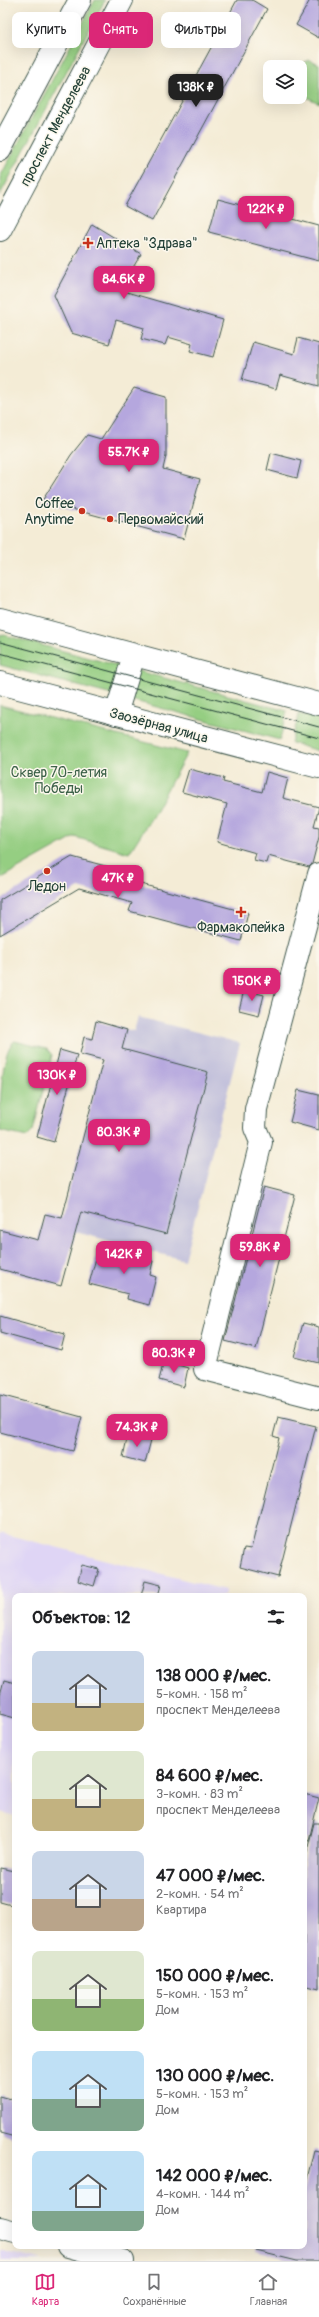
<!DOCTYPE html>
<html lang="ru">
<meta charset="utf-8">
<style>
:root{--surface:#fff;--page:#f6f6f6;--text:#202124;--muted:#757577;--line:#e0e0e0;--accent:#db2777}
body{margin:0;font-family:Pangolin,sans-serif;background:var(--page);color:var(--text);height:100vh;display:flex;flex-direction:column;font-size:15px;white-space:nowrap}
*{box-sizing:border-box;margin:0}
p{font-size:13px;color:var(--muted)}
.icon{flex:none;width:22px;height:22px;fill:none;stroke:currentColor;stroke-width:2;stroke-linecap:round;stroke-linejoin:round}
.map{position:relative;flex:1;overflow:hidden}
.side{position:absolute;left:12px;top:1593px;width:295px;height:656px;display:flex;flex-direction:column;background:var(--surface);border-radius:8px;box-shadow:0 4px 16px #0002}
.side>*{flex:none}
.banner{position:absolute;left:12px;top:12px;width:295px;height:36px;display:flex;gap:8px}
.fabs{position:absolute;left:263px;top:60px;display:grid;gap:8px}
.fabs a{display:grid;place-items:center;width:44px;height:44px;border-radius:8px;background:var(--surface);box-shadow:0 4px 16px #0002;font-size:20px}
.price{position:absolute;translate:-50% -34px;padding:0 9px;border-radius:8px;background:var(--accent);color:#fff;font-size:13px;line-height:26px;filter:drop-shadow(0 1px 2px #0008)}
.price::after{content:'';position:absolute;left:50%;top:24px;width:12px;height:9px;margin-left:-6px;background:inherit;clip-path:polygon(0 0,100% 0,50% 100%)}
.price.current{background:#222;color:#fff}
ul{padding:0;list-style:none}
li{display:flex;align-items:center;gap:12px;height:100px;padding:0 20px}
li span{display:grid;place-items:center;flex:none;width:112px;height:80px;border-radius:8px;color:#555}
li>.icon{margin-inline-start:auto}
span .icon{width:48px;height:48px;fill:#fffc;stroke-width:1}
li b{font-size:17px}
h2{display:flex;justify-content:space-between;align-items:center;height:48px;padding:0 20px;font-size:17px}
.pill{padding:0 14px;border-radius:8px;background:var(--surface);box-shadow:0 4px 16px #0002;font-size:14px;line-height:36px}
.pill.current{background:var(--accent);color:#fff}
.menu{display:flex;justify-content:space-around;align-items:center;height:56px;border-top:1px solid var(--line);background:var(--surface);font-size:11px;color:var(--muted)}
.menu a{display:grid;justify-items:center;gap:2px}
.menu .current{color:var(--accent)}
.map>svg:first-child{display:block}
</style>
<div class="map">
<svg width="319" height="2261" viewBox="0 0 319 2261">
<rect width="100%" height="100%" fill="#fbf7ec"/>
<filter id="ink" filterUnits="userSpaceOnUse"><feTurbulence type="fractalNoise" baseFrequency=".025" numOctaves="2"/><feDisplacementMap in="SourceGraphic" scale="8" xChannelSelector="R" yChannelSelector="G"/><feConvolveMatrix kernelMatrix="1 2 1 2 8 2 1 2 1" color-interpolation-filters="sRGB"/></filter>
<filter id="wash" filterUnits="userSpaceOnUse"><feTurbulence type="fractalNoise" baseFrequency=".012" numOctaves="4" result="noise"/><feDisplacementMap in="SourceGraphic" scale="16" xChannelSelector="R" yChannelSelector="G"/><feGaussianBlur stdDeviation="0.9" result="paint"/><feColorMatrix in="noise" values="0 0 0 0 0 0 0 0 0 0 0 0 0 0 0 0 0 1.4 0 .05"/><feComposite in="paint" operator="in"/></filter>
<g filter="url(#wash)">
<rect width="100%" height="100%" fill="#f4ecd6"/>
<path fill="#dfd5f5" d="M0,1533L225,1590L224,1596H15V1816L0,1812Z
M0,2250L43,2261H0Z"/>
<path fill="#c3c1db" d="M138,1017L240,1043L184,1260L60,1228L112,1026L134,1031Z"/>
<path fill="#95ce82" stroke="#5a865b" d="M95,0H105L0,195V177Z
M310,60L319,64V103L300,94C300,82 295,63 310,60Z
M0,634L287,711L280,740L0,665Z
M0,705L187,753L152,817L129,853L75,837L0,879Z
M299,714L319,719V751L291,743Z
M15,1041L47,1049L52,1055L33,1131L27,1137L0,1131C0,1114 0,1048 15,1041Z"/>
<g id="blocks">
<path fill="#b5a7de" d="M237,0H252L267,9L152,221L125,206Z
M310,0H319V38L296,25Z
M218,199L319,226V261L209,232Z
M92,224L141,254L128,276L123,291L223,320L213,357L190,351L192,344L168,337L165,345L141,339L144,328L116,320L109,344L71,333L54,295Z
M298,338L319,344V386L280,375L276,389L242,380L253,342L294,354Z
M134,388L166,397V456L163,469L200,479L184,539L42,501L71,455L87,435L101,439Z
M271,453L301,461L297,478L267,470Z
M189,769L224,778L223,782L262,792L267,772L288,778L283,798L319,807L314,826L319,827V837L312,864L309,867L268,856L266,863L254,860L256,853L217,842L227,804L182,792Z
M72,857L139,875L137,883L248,913L241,941L129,911L132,903L79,888L0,935V900Z
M244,990L264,995L259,1015L239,1010Z
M96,1021L127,1030L122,1049L208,1072L166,1234L81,1212L61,1286L0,1269V1230L38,1240L45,1214L62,1218L103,1060L80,1054L84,1037L92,1039Z
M60,1050L77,1055L54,1142L37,1137Z
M298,1090L319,1095V1130L290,1122Z
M264,1187L295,1195L256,1349L225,1341Z
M99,1247L153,1261L150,1275L156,1277L149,1305L127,1299L128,1294L89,1284Z
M0,1316L65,1334L61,1350L0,1333Z
M303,1323L319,1327V1363L294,1357Z
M164,1361L188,1368L184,1387L159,1380Z
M0,1395L82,1417L73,1451L0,1432Z
M278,1417L316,1426L278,1577L240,1567L244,1548L251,1549L279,1438L273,1436Z
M128,1434L151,1440L145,1463L123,1457Z
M82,1565L99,1569L94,1586L78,1581Z
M145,1581L161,1585L158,1596H141Z
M4,1680L15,1683V1718L0,1714V1695Z
M304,1794L319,1798L309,1840L304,1839Z
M314,1823H319V1989L304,1985V1863Z
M0,1868L15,1871V1906L0,1902Z
M0,2096L15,2100V2137L0,2133Z
M314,2150L319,2151V2261H297L256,2251L257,2246H304V2191Z"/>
</g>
</g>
<g filter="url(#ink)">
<use href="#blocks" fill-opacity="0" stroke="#3f574c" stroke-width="1"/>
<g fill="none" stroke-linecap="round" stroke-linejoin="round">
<defs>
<path id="minor" d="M319,874L256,1109L255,1128L261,1142L205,1369L319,1398
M0,2228L15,2232
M68,2246L123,2261"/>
<path id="major" d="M0,150L80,0
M0,230L122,0
M0,619L319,704
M0,683L319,767
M116,714L134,655"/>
</defs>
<use href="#minor" stroke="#3f574c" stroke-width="24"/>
<use href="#major" stroke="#3f574c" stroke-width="24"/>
<use href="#minor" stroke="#fff" stroke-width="22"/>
<use href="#major" stroke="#fff" stroke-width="22"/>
<path stroke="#1f3d34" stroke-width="1" d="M0,642L319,727
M0,653L319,738"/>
</g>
</g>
<g fill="#c8321e" stroke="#fbf7ec" stroke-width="1.5">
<path d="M86 237h4v4h4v4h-4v4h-4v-4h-4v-4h4z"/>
<circle cx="82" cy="511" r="4"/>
<circle cx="110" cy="519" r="4"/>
<circle cx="47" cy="871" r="4"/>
<path d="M239 906h4v4h4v4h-4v4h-4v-4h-4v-4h4z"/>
</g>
<g text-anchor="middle" stroke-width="3" stroke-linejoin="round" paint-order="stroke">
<g font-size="14" fill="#1f3d34" stroke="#fbf7ec">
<text transform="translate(55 126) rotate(-62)" y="5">проспект Менделеева</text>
<text transform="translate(159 725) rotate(15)" y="5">Заозёрная улица</text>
</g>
<g font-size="14" fill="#1f3d34" stroke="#fbf7ec" text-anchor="start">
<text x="96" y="248">Аптека "Здрава"</text>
<text x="74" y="508" text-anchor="end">Coffee<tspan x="74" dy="16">Anytime</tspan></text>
<text x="118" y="524">Первомайский</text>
<text x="47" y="891" text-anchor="middle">Ледон</text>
<text x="241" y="932" text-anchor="middle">Фармакопейка</text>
</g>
<g font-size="14" fill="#3c6148" stroke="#fbf7ec">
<text x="59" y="777">Сквер 70-летия<tspan x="59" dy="16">Победы</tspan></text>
</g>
</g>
</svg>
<div class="fabs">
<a><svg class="icon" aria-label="layers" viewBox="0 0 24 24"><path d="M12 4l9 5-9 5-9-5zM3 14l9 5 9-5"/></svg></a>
</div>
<b class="price current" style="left:196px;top:108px">138K ₽</b>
<b class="price" style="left:266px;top:230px">122K ₽</b>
<b class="price" style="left:124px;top:300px">84.6K ₽</b>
<b class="price" style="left:129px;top:473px">55.7K ₽</b>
<b class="price" style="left:118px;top:899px">47K ₽</b>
<b class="price" style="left:252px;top:1002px">150K ₽</b>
<b class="price" style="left:57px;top:1096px">130K ₽</b>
<b class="price" style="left:119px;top:1153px">80.3K ₽</b>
<b class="price" style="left:260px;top:1268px">59.8K ₽</b>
<b class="price" style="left:124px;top:1275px">142K ₽</b>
<b class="price" style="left:174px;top:1374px">80.3K ₽</b>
<b class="price" style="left:137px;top:1448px">74.3K ₽</b>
<div class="banner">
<a class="pill">Купить</a>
<a class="pill current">Снять</a>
<a class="pill">Фильтры</a>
</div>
<section class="side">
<h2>Объектов: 12<svg class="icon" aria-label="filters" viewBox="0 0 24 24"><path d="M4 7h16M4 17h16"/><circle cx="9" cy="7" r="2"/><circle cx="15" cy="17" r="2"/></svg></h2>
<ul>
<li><span style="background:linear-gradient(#c9d6e8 65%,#c2b280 0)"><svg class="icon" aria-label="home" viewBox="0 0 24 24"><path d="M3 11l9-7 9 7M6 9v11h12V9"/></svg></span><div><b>138 000 ₽/мес.</b><p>5-комн. · 158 m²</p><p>проспект Менделеева</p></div></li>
<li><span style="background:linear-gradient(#dfe7d0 60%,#c2b280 0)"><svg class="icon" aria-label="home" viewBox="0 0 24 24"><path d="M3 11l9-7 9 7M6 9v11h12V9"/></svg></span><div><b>84 600 ₽/мес.</b><p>3-комн. · 83 m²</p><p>проспект Менделеева</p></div></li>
<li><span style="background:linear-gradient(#c9d6e8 60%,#b9a48a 0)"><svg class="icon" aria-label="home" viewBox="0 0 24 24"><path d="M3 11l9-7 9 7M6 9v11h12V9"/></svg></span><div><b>47 000 ₽/мес.</b><p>2-комн. · 54 m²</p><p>Квартира</p></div></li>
<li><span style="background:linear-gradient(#dfe7d0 60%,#8fb573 0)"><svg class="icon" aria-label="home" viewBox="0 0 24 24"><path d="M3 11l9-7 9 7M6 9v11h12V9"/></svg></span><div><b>150 000 ₽/мес.</b><p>5-комн. · 153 m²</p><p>Дом</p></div></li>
<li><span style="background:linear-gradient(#bfe0f5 60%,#7fa58c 0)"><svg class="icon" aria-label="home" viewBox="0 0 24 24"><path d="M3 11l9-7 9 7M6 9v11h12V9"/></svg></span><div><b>130 000 ₽/мес.</b><p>5-комн. · 153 m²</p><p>Дом</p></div></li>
<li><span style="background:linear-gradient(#bfe0f5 75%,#7fa58c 0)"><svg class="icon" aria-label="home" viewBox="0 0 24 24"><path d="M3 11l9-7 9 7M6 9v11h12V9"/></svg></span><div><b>142 000 ₽/мес.</b><p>4-комн. · 144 m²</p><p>Дом</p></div></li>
</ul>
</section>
</div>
<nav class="menu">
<a class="current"><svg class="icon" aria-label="map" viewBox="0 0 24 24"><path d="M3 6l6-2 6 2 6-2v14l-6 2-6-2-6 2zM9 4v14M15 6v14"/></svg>Карта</a>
<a><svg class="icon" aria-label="saved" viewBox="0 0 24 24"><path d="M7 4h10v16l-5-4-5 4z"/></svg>Сохранённые</a>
<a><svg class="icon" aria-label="home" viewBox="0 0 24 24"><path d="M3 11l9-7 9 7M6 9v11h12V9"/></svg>Главная</a>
</nav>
